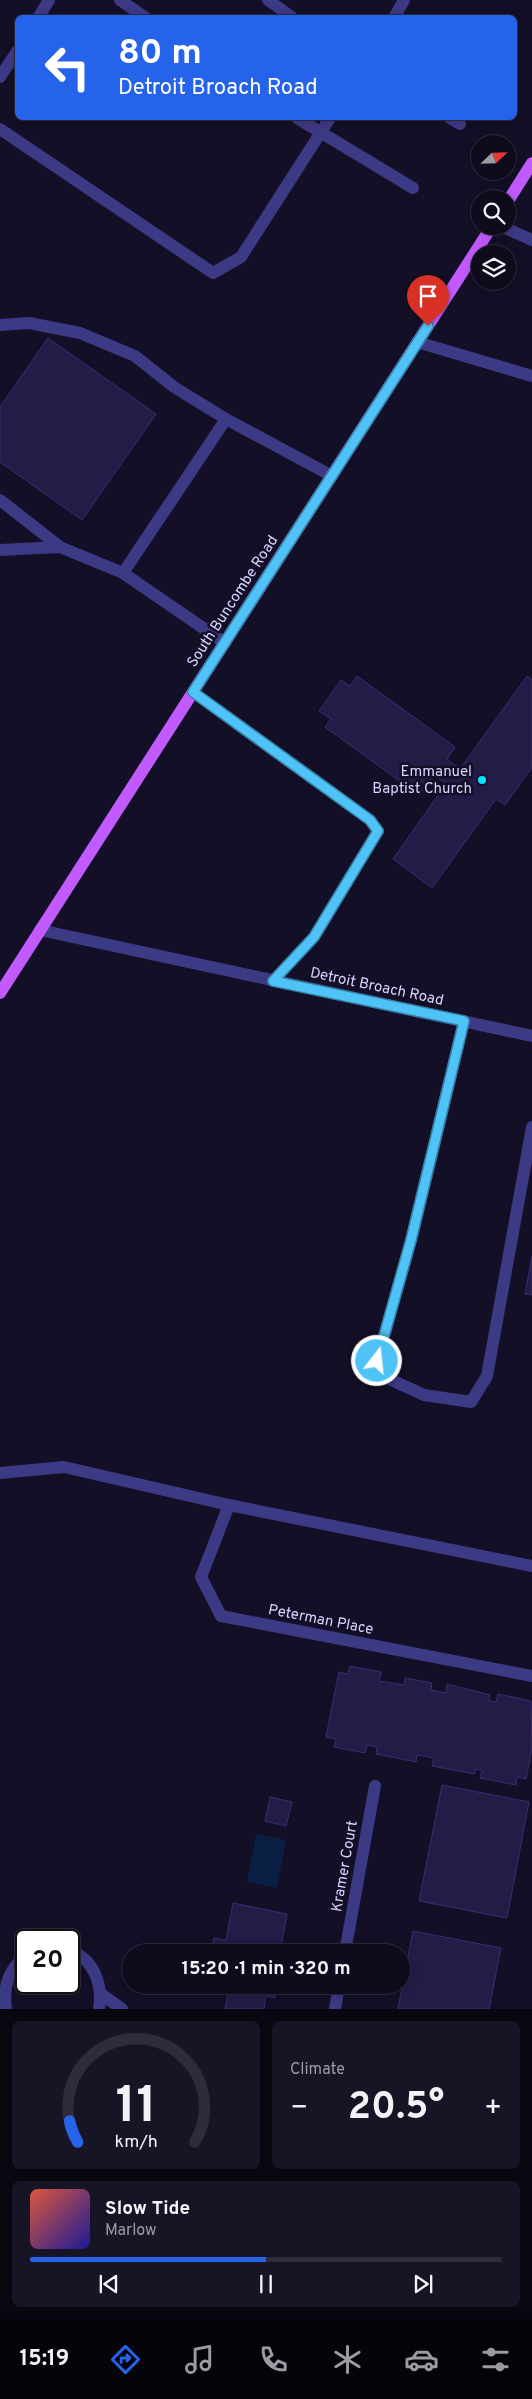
<!DOCTYPE html>
<meta charset="utf-8">
<style>
body{margin:0;font-family:Overpass,sans-serif;background:#171425;color:#f1f3f6;height:100vh;display:flex;flex-direction:column;font-size:19px;white-space:nowrap}
*{box-sizing:border-box;margin:0}
p{font-size:16px;color:#9b9ba3}
.icon{flex:none;width:28px;height:28px;fill:none;stroke:currentColor;stroke-width:2;stroke-linecap:round;stroke-linejoin:round}
.map{position:relative;height:2009px;overflow:hidden}
.panel{display:flex;flex-direction:column;gap:12px;padding:12px;background:#08060f;flex:1}
.panel>*{flex:none}
.banner{position:absolute;left:15px;top:15px;width:502px;height:105px;border-radius:8px;box-shadow:0 2px 12px #0003,0 0 0 1px #2e2b3b;background:#2563eb;color:#fff;overflow:hidden}
.needle{width:32px;rotate:67deg}
.controls{position:absolute;left:471px;top:135px;display:grid;gap:10px}
.controls a{display:grid;place-items:center;width:45px;height:45px;border-radius:50%;background:#0e0b1c;box-shadow:0 2px 12px #0003,0 0 0 1px #2e2b3b;font-size:25px}
.speed{position:absolute;left:15px;top:1929px;display:flex;gap:10px;font-size:25px;font-weight:700;text-align:center}
.speed>*{display:grid;place-content:center;width:65px;height:65px;border-radius:50%;background:#0e0b1c;box-shadow:0 2px 12px #0003,0 0 0 1px #2e2b3b;line-height:1}
.speed .limit{border:2px solid #111;border-radius:8px;background:#fff;color:#111}
.pin{position:absolute;display:grid;place-items:center;width:42px;height:42px;color:#fff;margin:-51px -21px;border-radius:50% 50% 50% 0;rotate:-45deg;box-shadow:0 0 5px #0007}
.pin .icon{rotate:45deg}
.me{position:absolute;width:55px;margin:-28px;rotate:16deg;stroke-linejoin:round;filter:drop-shadow(0 0 4px #0008)}
.turn{display:flex;align-items:center;gap:18px;height:105px;padding:0 20px;font-size:22px}
.turn .icon{width:65px;height:65px;stroke-width:2.5}
.turn b{display:block;font-size:35px;line-height:42px}
.big{font-size:38px;font-weight:700;line-height:1.1}
.panel .tile{flex:1;display:flex;flex-direction:column;justify-content:center;gap:8px;min-width:0;padding:0 18px;border-radius:8px;background:#171425}
.panel .dial{align-items:center;gap:0}
.dial svg{height:130px;overflow:visible;fill:none;stroke:#2e2b3b;stroke-width:7;stroke-linecap:round;text-anchor:middle}
.dial text{fill:#f1f3f6;stroke:none}
.song{display:flex;align-items:center;gap:15px}
.cover{width:60px;height:60px;border-radius:8px;background:linear-gradient(135deg,hsl(10 70% 55%),hsl(240 70% 35%))}
.played{height:5px;border-radius:2px;background:linear-gradient(90deg,#2563eb 50%,#2e2b3b 50%)}
.keys{display:flex;justify-content:space-around;direction:ltr}
.heat{display:flex;justify-content:space-between;align-items:center;font-size:28px;direction:ltr}
.panel .tiles{flex:1;display:grid;gap:12px;grid-template-columns:1fr 1fr}
.tile:last-child{grid-column:span 2}
.trip{position:absolute;left:122px;top:1944px;width:288px;height:50px;border-radius:25px;background:#0e0b1c;box-shadow:0 2px 12px #0003,0 0 0 1px #2e2b3b;font-weight:700;line-height:50px;text-align:center}
.dock{display:flex;height:80px;justify-content:space-around;align-items:center;background:#06040b;color:#9b9ba3}
.dock .icon{width:35px;height:35px}
.dock .current{color:#2563eb}
.dock b{font-size:22px;color:#f1f3f6}
.map>svg:first-child{display:block}
</style>
<div class="map">
<svg width="532" height="2009" viewBox="0 0 532 2009">
<rect width="100%" height="100%" fill="#130f26"/>
<path fill="#0a1f44" d="M 256,1834 L 286,1840 L 277,1888 L 247,1882 Z"/>
<path fill="#241b47" stroke="#3b2d73" d="M 48,338 L 156,414 L 82,520 L 0,462 L 0,407 Z
M 357,676 L 455,747 L 447,759 L 460,769 L 527,676 L 532,680 L 532,767 L 505,805 L 496,799 L 432,888 L 393,859 L 446,784 L 434,775 L 419,795 L 325,727 L 331,719 L 319,711 L 341,680 L 350,686 Z
M 532,1256 L 532,1295 L 525,1294 Z
M 350,1666 L 381,1672 L 379,1681 L 404,1685 L 405,1678 L 432,1683 L 431,1690 L 446,1693 L 447,1684 L 490,1695 L 489,1701 L 496,1702 L 498,1694 L 531,1701 L 532,1748 L 526,1779 L 517,1777 L 516,1785 L 480,1778 L 482,1770 L 476,1769 L 474,1774 L 432,1766 L 434,1758 L 417,1755 L 416,1762 L 376,1754 L 377,1747 L 367,1745 L 365,1753 L 334,1747 L 336,1739 L 326,1737 L 339,1672 L 348,1674 Z
M 442,1785 L 529,1802 L 507,1918 L 419,1901 Z
M 270,1797 L 292,1802 L 286,1826 L 265,1821 Z
M 233,1903 L 287,1914 L 280,1952 L 211,1952 L 214,1938 L 226,1940 Z
M 413,1931 L 501,1948 L 489,2009 L 398,2009 Z
M 216,1985 L 273,1985 L 277,1988 L 275,1998 L 266,1996 L 264,2009 L 225,2009 L 229,1989 Z"/>
<g fill="none" stroke-linecap="round" stroke-linejoin="round">
<path stroke="#3d3a85" stroke-width="12" d="M 120,0 L 146,18
M 268,0 L 293,18
M 38,18 L 49,0
M 394,18 L 404,0
M 0,77 L 18,50
M 297,118 L 413,188
M 450,118 L 460,124
M 0,129 L 213,273 L 241,257 L 330,118
M 501,226 L 532,240
M 0,325 L 29,323 L 80,333 L 135,356 L 174,387 L 226,419
M 417,342 L 532,376
M 0,500 L 60,547
M 0,550 L 60,547 L 123,573 L 225,643
M 123,573 L 226,419 L 332,476
M 193,692 L 370,820 L 378,831 L 314,937 L 273,981
M 40,930 L 532,1036
M 464,1021 L 411,1241 L 377,1361 L 387,1378 L 424,1395 L 471,1402 L 487,1376 L 532,1127
M 0,1473 L 64,1467 L 229,1505 L 532,1566
M 229,1505 L 201,1577 L 221,1616 L 532,1676
M 69,1950 C 94,1959 103,1984 99,2009
M 345,1952 L 375,1786
M 101,1994 L 122,2009
M 6,2009 C 3,1986 8,1970 26,1955
M 335,2009 L 339,1985"/>
<path stroke="#c25bff" stroke-width="12" d="M 508,201 L 532,163
M 0,993 L 492,226"/>
</g>
<g fill="none" stroke-linecap="round" stroke-linejoin="round">
<g stroke="#337fa1" stroke-width="12">
<path id="route" d="M 377,1361 L 411,1240 L 464,1021 L 273,981 L 314,937 L 378,831 L 370,820 L 193,692 L 428,326"/>
</g>
<use href="#route" stroke="#4fc3f7" stroke-width="9"/>
</g>
<circle fill="#00e5ff" stroke="#130f26" stroke-width="2" cx="482" cy="780" r="5"/>
<g text-anchor="middle" stroke-width="5" stroke-linejoin="round" paint-order="stroke">
<g font-size="15" fill="#d9d4ff" stroke="#130f26">
<text transform="translate(232 601) rotate(-57)" y="5">South Buncombe Road</text>
<text transform="translate(377 986) rotate(12)" y="5">Detroit Broach Road</text>
<text transform="translate(321 1619) rotate(11)" y="5">Peterman Place</text>
<text transform="translate(344 1866) rotate(-80)" y="5">Kramer Court</text>
</g>
<g font-size="15" fill="#d9d4ff" stroke="#130f26" text-anchor="end">
<text x="472" y="776">Emmanuel<tspan x="472" dy="17">Baptist Church</tspan></text>
</g>
</g>
</svg>
<div class="controls">
<a><svg class="needle" viewBox="-14 -14 28 28"><path d="M0-13l5 13h-10z" fill="#e53935"/><path d="M0 13l5-13h-10z" fill="#9b9ba3"/></svg></a>
<a><svg class="icon" aria-label="search" viewBox="0 0 24 24"><circle cx="10" cy="10" r="6"/><path d="M15 15l6 6"/></svg></a>
<a><svg class="icon" aria-label="layers" viewBox="0 0 24 24"><path d="M12 4l9 5-9 5-9-5zM3 14l9 5 9-5"/></svg></a>
</div>
<div class="speed"><div class="limit">20</div></div>
<div class="pin" style="left:428px;top:326px;background:#d93025"><svg class="icon" aria-label="arrive" viewBox="0 0 24 24"><path d="M6 21V4h12l-3 4 3 4H6"/></svg></div>
<svg class="me" style="left:377px;top:1361px" viewBox="-20 -20 40 40"><circle r="17" fill="#4fc3f7" stroke="#fff" stroke-width="3"/><path d="M0-11L8 9 0 5-8 9z" fill="#fff"/></svg>
<div class="trip">15:20 · 1 min · 320 m</div>
<div class="banner">
<div class="turn"><svg class="icon" aria-label="left" viewBox="0 0 24 24"><path d="M17 20v-9H6M10 6l-5 5 5 5"/></svg><div><b>80 m</b>Detroit Broach Road</div></div>
</div>
</div>
<section class="panel">
<div class="tiles">
<div class="tile dial"><svg viewBox="0 0 100 80">
<path d="M14 69A42 42 0 1 1 86 69"/>
<path d="M14 69A42 42 0 0 1 9 56" stroke="#2563eb"/>
<text x="50" y="56" font-size="32" font-weight="700">11</text>
<text x="50" y="72" font-size="11">km/h</text>
</svg></div>
<div class="tile"><p>Climate</p>
<div class="heat"><a>−</a><b class="big">20.5°</b><a>+</a></div>
</div>
<div class="tile">
<div class="song"><i class="cover"></i><div><b>Slow Tide</b><p>Marlow</p></div></div>
<div class="played"></div>
<div class="keys"><svg class="icon" aria-label="previous" viewBox="0 0 24 24"><path d="M18 5L8 12l10 7zM5 5v14"/></svg><svg class="icon" aria-label="pause" viewBox="0 0 24 24"><path d="M8 5v14M16 5v14"/></svg><svg class="icon" aria-label="next" viewBox="0 0 24 24"><path d="M6 5l10 7-10 7zM19 5v14"/></svg></div>
</div>
</div>
</section>
<nav class="dock">
<b>15:19</b>
<svg class="icon current" aria-label="directions" viewBox="0 0 24 24"><path d="M12 3l9 9-9 9-9-9zM9 14v-3h6M13 9l2 2-2 2"/></svg>
<svg class="icon" aria-label="music" viewBox="0 0 24 24"><path d="M9 18V5l10-2v13"/><circle cx="6" cy="18" r="3"/><circle cx="16" cy="16" r="3"/></svg>
<svg class="icon" aria-label="phone" viewBox="0 0 24 24"><path d="M5 4h4l2 5-3 2q2 4 5 5l2-3 5 2v4C11 20 4 13 5 4z"/></svg>
<svg class="icon" aria-label="climate" viewBox="0 0 24 24"><path d="M12 3v18M4 7l16 10M4 17L20 7"/></svg>
<svg class="icon" aria-label="car" viewBox="0 0 24 24"><path d="M5 17H2v-5l4-1 3-4h7l3 4 3 1v5h-3M9 17h6M6 11h13"/><circle cx="7" cy="17" r="2"/><circle cx="17" cy="17" r="2"/></svg>
<svg class="icon" aria-label="filters" viewBox="0 0 24 24"><path d="M4 7h16M4 17h16"/><circle cx="9" cy="7" r="2"/><circle cx="15" cy="17" r="2"/></svg>
</nav>
